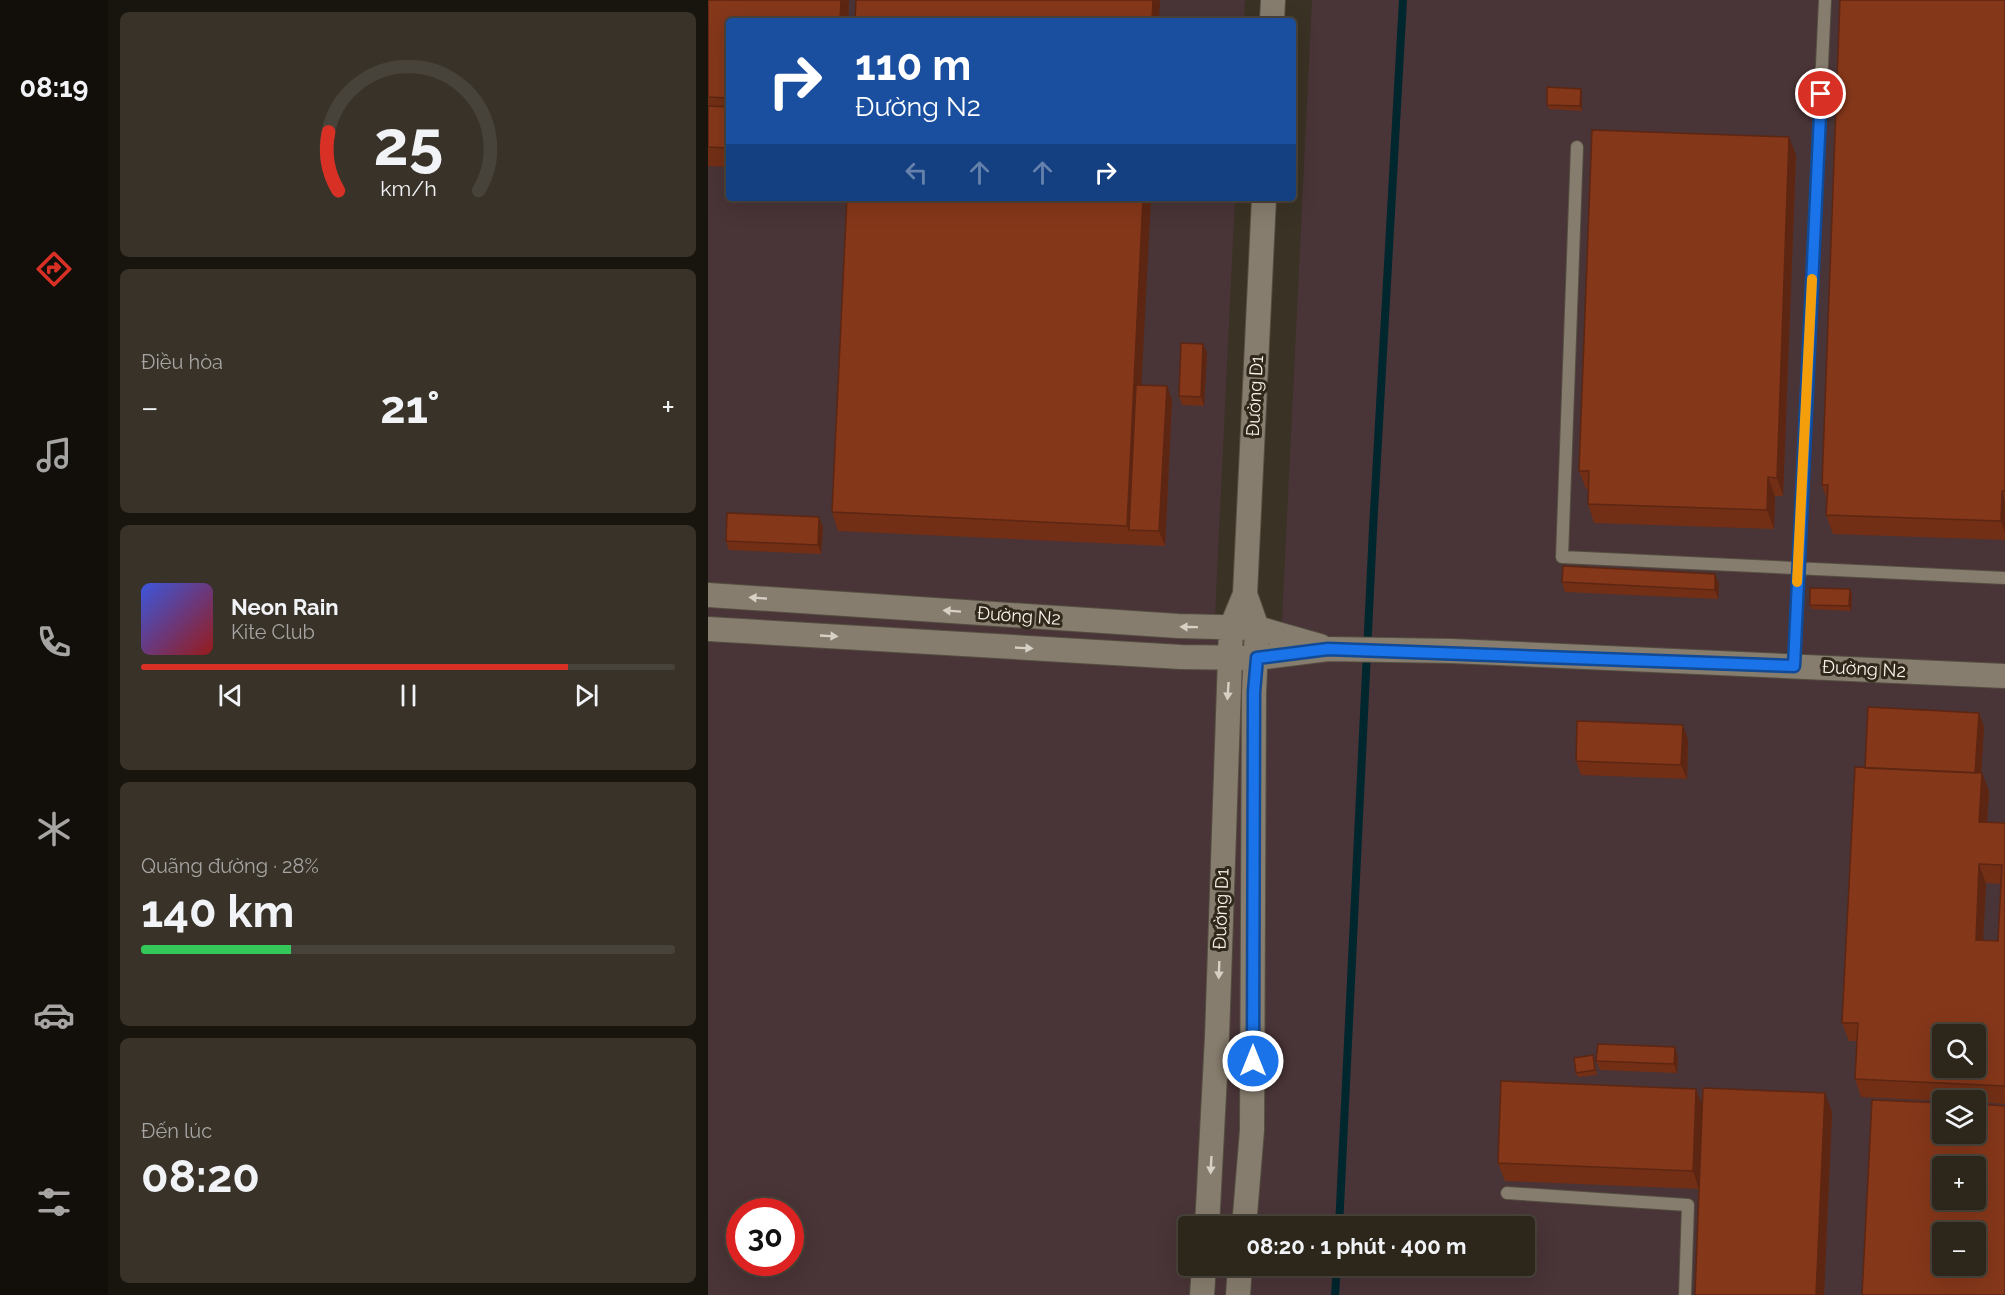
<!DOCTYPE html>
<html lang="vi">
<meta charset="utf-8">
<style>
body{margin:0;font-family:Raleway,sans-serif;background:#383228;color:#f1f3f6;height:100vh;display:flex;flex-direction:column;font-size:22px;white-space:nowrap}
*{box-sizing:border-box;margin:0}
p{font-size:20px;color:#a6a5a3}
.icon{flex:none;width:33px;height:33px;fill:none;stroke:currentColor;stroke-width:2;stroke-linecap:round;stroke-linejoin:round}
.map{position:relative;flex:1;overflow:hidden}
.panel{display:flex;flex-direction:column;gap:12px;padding:12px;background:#18150f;width:600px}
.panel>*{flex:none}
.hud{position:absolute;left:18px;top:18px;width:570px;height:183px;border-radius:6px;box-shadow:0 6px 24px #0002,0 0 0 2px #48433a;background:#1a4fa0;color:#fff;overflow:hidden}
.controls{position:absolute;left:1224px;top:1024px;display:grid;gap:12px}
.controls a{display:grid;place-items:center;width:54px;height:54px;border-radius:6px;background:#2c261b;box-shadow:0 6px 24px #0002,0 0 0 2px #48433a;font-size:30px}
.speed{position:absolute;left:18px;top:1198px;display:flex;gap:12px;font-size:30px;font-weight:700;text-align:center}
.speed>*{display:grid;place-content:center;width:78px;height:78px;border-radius:50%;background:#2c261b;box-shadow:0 6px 24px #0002,0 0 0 2px #48433a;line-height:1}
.speed .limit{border:9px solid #d22;background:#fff;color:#111}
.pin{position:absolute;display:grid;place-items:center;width:51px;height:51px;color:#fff;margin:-26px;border:3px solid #fff;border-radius:50%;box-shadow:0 2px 6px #0007}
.me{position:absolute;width:66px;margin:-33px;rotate:0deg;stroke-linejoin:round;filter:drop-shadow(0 0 4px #0008)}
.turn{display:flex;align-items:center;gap:21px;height:126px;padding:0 30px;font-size:27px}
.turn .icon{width:78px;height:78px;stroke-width:2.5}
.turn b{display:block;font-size:42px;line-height:51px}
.lanes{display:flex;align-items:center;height:57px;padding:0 30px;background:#0003;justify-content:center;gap:30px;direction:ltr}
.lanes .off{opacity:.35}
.big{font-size:45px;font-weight:700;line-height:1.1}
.panel .widget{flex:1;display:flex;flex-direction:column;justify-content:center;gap:9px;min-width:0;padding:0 21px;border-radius:9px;background:#383228}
.panel .dial{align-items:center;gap:0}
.dial svg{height:156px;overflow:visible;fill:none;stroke:#48433a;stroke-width:7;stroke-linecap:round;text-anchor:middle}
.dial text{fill:#f1f3f6;stroke:none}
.song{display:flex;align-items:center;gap:18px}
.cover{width:72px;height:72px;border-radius:9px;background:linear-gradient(135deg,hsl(230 70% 55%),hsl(0 70% 35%))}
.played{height:6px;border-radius:3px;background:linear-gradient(90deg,#d93025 80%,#48433a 80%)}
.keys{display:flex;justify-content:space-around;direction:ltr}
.heat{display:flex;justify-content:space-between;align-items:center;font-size:33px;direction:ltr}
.charge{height:9px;border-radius:4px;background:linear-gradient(90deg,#34c759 28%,#48433a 0)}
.trip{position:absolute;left:470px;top:1216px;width:357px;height:60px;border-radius:6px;background:#2c261b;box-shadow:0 6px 24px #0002,0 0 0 2px #48433a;font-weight:700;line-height:60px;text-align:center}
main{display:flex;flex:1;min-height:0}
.tabs{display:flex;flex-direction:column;width:108px;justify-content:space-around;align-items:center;background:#120f0b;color:#a6a5a3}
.tabs .icon{width:42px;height:42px}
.tabs .selected{color:#d93025}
.tabs b{font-size:27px;color:#f1f3f6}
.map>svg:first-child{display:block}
</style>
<main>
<nav class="tabs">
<b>08:19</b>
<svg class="icon selected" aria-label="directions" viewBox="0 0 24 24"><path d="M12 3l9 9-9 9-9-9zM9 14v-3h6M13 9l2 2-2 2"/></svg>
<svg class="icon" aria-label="music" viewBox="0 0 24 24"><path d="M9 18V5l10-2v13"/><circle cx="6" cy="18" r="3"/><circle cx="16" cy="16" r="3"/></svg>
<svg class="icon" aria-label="phone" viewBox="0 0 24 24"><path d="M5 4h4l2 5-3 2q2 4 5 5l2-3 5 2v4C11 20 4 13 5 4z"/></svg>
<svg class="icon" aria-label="climate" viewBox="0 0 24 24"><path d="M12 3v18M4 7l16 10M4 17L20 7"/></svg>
<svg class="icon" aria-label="car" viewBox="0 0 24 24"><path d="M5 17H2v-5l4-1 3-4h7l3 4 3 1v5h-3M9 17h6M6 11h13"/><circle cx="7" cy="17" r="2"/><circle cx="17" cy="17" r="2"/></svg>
<svg class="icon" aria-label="filters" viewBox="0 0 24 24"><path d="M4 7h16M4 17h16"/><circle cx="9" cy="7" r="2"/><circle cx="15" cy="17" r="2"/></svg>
</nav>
<section class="panel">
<div class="widget dial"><svg viewBox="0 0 100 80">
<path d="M14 69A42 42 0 1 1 86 69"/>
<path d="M14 69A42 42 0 0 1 9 39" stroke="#d93025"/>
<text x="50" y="56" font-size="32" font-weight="700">25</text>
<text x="50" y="72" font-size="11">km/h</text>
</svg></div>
<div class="widget"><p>Điều hòa</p>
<div class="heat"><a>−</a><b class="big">21°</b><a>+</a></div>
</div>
<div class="widget">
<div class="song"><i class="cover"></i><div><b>Neon Rain</b><p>Kite Club</p></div></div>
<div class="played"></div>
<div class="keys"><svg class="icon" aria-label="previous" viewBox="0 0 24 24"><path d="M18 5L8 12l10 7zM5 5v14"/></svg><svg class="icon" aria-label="pause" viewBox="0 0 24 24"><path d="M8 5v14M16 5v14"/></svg><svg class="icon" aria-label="next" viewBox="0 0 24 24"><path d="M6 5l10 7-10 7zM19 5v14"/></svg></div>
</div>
<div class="widget"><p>Quãng đường · 28%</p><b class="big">140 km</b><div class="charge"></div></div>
<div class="widget"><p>Đến lúc</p><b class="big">08:20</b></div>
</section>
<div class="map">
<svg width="1297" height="1295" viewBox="0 0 1297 1295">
<rect width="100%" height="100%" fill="#3a3224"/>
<path fill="#493437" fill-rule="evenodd" d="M 0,0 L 537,0 L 536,21 L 21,21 L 21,198 L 527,198 L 506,637 L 573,641 L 604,0 L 1297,0 L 1297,1295 L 0,1295 ZM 1234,1035 L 1268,1035 L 1268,1068 L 1234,1068 ZM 1234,1101 L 1268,1101 L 1268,1134 L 1234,1134 ZM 1234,1167 L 1268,1167 L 1268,1200 L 1234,1200 ZM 32,1212 L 82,1212 L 82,1263 L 32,1263 ZM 480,1227 L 816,1227 L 816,1266 L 480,1266 ZM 1234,1233 L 1268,1233 L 1268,1266 L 1234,1266 Z"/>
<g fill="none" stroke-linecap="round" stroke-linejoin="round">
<path stroke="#00262e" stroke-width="8" d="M 631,1227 L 665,529 L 695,0
M 627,1295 L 629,1266"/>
<g stroke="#554e41" stroke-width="14">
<path id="lane" d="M 869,147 L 854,557 L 1297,578
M 1086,666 L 1117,0
M 799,1193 L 980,1205 L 977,1295"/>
</g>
<g stroke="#554e41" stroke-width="26">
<path id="street" d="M 564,21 L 565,0
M 0,595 L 470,626 L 549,628 L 612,646
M 0,629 L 473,657 L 549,658 L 620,649 L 744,651 L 1297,676
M 499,1227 L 509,1037 L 523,628 L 537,594 L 556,198
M 536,1227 L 544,1130 L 546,692 L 549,628 L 537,594
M 494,1295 L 496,1266
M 530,1295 L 532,1266"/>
</g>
<use href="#lane" stroke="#877d6e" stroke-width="12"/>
<use href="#street" stroke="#877d6e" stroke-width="24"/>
</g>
<path fill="#722f16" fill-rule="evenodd" d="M 0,0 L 141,0 L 140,21 L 21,21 L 21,167 L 0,166 Z
M 1297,0 L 1297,540 L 1125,534 L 1118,515 L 1119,500 L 1114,485 Z
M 873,89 L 874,93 L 874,111 L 841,109 L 839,105 Z
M 1088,155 L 1075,496 L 1067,496 L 1066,529 L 886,523 L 880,504 L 880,489 L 878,489 L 871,471 Z
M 499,353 L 496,406 L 474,405 L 471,396 Z
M 433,385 L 464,400 L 457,546 L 130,531 L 124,512 Z
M 115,527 L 113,554 L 21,550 L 18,541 Z
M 854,582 L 1011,583 L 1010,599 L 857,592 Z
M 1142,589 L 1144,594 L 1143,611 L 1104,609 L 1102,605 Z
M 1271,713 L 1276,727 L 1273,773 L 1281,791 L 1279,822 L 1297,823 L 1297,1104 L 1268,1102 L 1268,1101 L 1238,1101 L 1153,1097 L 1147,1079 L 1149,1041 L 1141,1041 L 1134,1023 L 1157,768 ZM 1278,883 L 1293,884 L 1290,941 L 1275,940 Z
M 980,739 L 979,779 L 873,775 L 868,761 Z
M 885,1055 L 889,1075 L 870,1077 L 868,1073 Z
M 970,1057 L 969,1073 L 892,1070 L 888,1061 Z
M 995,1107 L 1124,1112 L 1116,1295 L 987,1295 L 991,1189 L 797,1181 L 790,1163 Z"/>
<path fill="#5d2612" d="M 133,0 L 141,0 L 140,21 L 132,21 Z
M 445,0 L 452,0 L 451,21 L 444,21 Z
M 873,89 L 874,93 L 874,111 L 872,106 Z
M 1081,137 L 1088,155 L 1075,496 L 1069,478 Z
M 435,198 L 443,198 L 426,530 L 421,530 L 419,526 Z
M 495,344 L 499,353 L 496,406 L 493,397 Z
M 459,386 L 464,400 L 457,546 L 451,531 Z
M 1060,477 L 1067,496 L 1066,529 L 1059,510 Z
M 1294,491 L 1297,500 L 1297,533 L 1293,521 Z
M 111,517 L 115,527 L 113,554 L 110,545 Z
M 1007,574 L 1011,583 L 1010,599 L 1007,590 Z
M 1142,589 L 1144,594 L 1143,611 L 1141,606 Z
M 1271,713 L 1276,727 L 1272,789 L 1267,775 Z
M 975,725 L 980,739 L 979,779 L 973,765 Z
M 1274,773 L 1281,791 L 1278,840 L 1271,822 Z
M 1271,864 L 1278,883 L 1274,958 L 1268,940 Z
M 967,1047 L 970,1057 L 969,1073 L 966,1064 Z
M 988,1089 L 995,1107 L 991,1189 L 985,1171 Z
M 1117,1093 L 1124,1112 L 1116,1295 L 1108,1295 Z"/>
<path fill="#85371a" stroke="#5d2612" stroke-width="1.5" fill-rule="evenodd" d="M 0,0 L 133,0 L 132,21 L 21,21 L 21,98 L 0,97 Z
M 148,0 L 445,0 L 444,21 L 147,21 Z
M 1132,0 L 1297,0 L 1297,491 L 1294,491 L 1293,521 L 1118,515 L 1120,485 L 1114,485 Z
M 839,87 L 873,89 L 872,106 L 839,105 Z
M 0,106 L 21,107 L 21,148 L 0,147 Z
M 884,130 L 1081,137 L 1069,478 L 1060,477 L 1059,510 L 880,504 L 881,471 L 871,471 Z
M 139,198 L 435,198 L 419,526 L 124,512 Z
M 473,343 L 495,344 L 493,397 L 471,396 Z
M 428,385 L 459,386 L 451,531 L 421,530 Z
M 19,513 L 111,517 L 110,545 L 18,541 Z
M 855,566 L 1007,574 L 1007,590 L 854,582 Z
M 1102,588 L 1142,589 L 1141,606 L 1102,605 Z
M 1160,707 L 1271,713 L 1267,773 L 1157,768 Z
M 869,721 L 975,725 L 973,765 L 868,761 Z
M 1147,767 L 1274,773 L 1271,822 L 1297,823 L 1297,1086 L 1147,1079 L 1150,1023 L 1134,1023 ZM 1271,864 L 1294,865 L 1290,941 L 1268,940 ZM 1234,1035 L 1268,1035 L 1268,1068 L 1234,1068 Z
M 890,1044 L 967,1047 L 966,1064 L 888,1061 Z
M 885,1055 L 887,1070 L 868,1073 L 866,1058 Z
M 793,1081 L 988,1089 L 985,1171 L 790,1163 Z
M 995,1088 L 1117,1093 L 1108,1295 L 987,1295 Z
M 1164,1100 L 1234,1103 L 1234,1134 L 1268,1134 L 1268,1104 L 1297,1106 L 1297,1295 L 1154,1295 ZM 1234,1167 L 1268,1167 L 1268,1200 L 1234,1200 ZM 1234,1233 L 1268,1233 L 1268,1266 L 1234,1266 Z"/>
<defs><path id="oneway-solid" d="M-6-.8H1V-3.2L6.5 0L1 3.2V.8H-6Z" transform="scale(1.5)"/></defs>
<g fill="#d7d0c5">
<use href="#oneway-solid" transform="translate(50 598) rotate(-176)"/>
<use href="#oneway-solid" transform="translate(244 611) rotate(-176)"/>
<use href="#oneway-solid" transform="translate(481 627) rotate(-179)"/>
<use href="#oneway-solid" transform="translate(121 636) rotate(3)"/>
<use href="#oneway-solid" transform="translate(316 648) rotate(3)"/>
<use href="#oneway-solid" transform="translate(520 691) rotate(94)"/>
<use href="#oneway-solid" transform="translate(511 970) rotate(92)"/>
<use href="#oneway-solid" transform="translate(503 1165) rotate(93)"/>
</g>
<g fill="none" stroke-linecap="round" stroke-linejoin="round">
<g stroke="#114b97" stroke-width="15">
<path id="route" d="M 545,1061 L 546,692 L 549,658 L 620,649 L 1086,666 L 1113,94"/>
</g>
<use href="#route" stroke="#1a73e8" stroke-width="10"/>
<path stroke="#f59e0b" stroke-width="10" d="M 1089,582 L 1104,279"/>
</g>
<g text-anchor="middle" stroke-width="6" stroke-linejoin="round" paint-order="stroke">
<g font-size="18" fill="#f9f3ea" stroke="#30281a">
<text transform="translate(547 396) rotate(-87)" y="6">Đường D1</text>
<text transform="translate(311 616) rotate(4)" y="6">Đường N2</text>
<text transform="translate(1156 669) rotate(3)" y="6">Đường N2</text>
<text transform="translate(513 909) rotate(-88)" y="6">Đường D1</text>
</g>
</g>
</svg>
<div class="controls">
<a><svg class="icon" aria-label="search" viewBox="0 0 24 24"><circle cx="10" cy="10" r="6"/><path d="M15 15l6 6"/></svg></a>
<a><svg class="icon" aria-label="layers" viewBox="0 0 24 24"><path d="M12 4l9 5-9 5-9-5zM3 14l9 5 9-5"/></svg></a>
<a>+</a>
<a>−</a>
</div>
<div class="speed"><div class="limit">30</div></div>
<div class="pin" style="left:1113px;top:94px;background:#d93025"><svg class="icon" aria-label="arrive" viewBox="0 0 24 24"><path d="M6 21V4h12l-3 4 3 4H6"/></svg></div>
<svg class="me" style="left:545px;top:1061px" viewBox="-20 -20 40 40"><circle r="17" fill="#1a73e8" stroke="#fff" stroke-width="3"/><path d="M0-11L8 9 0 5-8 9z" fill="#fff"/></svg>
<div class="trip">08:20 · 1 phút · 400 m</div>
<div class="hud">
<div class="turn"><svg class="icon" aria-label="right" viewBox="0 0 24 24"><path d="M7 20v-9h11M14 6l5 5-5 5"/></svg><div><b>110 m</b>Đường N2</div></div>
<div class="lanes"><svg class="icon off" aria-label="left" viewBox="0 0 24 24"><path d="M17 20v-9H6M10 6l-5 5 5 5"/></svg><svg class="icon off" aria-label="ahead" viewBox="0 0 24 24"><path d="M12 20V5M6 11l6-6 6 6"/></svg><svg class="icon off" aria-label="ahead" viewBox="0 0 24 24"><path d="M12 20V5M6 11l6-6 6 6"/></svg><svg class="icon" aria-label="right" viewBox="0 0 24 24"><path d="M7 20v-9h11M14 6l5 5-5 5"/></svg></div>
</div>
</div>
</main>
